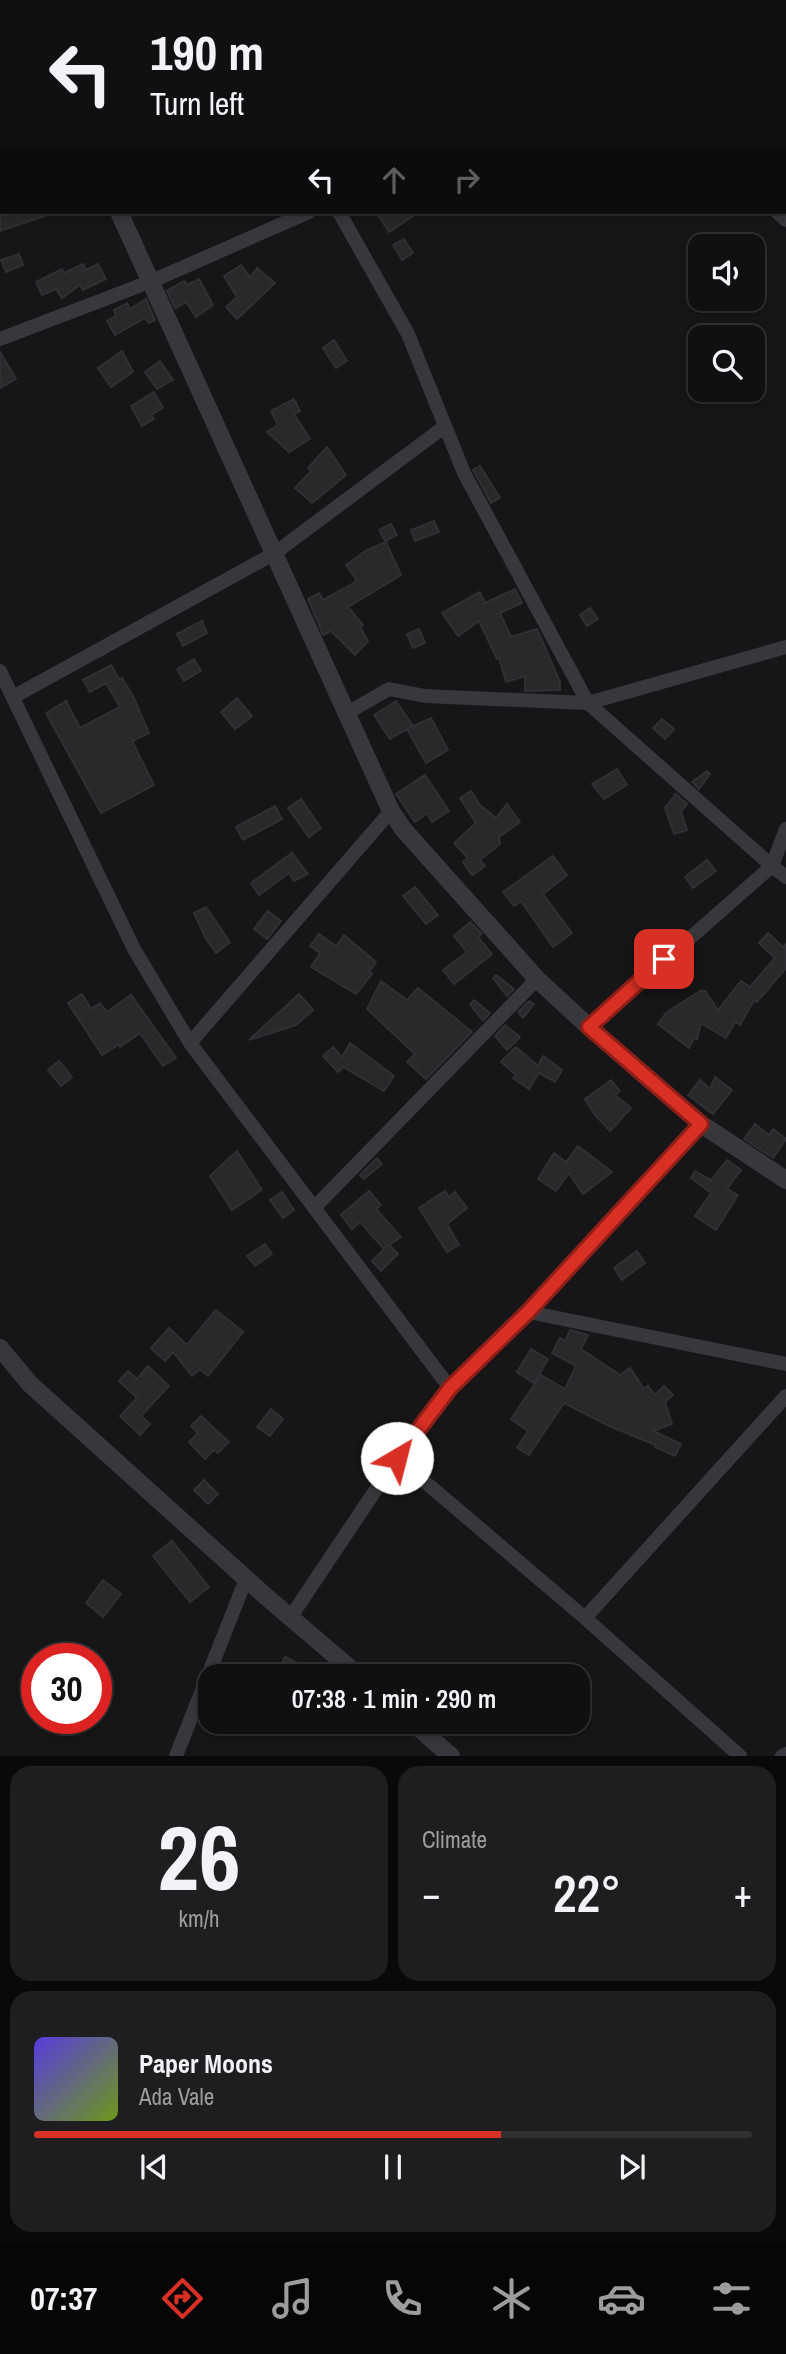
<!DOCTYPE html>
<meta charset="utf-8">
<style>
body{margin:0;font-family:"Archivo Narrow",sans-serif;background:#1e1e20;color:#f1f3f6;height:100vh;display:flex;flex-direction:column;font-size:26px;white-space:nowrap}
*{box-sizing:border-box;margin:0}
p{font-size:23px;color:#9c9d9f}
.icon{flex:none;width:38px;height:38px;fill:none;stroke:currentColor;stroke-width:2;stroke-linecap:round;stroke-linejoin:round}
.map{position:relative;height:1756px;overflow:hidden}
.details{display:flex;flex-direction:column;gap:10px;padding:10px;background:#09090a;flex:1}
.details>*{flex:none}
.banner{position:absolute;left:0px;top:0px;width:788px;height:214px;box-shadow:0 4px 10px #0003,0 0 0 2px #303032;background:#101012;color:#f1f3f6;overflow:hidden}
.controls{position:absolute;left:688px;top:234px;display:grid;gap:14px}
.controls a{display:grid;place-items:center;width:77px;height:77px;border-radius:14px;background:#101012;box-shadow:0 4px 10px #0003,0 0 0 2px #303032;font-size:35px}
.speed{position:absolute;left:21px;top:1643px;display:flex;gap:14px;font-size:35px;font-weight:700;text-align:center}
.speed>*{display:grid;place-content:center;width:91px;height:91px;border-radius:50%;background:#101012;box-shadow:0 4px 10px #0003,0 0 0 2px #303032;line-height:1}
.speed .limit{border:10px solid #d22;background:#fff;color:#111}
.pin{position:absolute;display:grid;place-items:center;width:60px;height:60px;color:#fff;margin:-30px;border-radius:14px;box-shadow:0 4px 10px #0006}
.me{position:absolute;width:77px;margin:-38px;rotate:37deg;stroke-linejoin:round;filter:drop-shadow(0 0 5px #0008)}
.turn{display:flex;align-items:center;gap:24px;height:147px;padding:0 35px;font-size:32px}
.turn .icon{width:91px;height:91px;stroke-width:2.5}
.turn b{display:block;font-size:49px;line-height:60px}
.lanes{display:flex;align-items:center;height:66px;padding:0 35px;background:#0003;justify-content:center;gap:35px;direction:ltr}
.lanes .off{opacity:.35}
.big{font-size:52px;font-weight:600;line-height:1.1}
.details .widget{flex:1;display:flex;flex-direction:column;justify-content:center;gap:10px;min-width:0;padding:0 24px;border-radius:21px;background:#1e1e20}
.details .dial{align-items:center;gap:0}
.dial b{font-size:91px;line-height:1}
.song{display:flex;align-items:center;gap:21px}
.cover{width:84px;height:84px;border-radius:10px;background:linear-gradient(135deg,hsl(250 70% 55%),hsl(80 70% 35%))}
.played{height:7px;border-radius:4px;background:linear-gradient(90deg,#d93025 65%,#303032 65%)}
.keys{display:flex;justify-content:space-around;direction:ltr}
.heat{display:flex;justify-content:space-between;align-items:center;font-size:38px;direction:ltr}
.details .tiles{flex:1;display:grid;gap:10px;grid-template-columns:1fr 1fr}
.widget:last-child{grid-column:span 2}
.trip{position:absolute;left:198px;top:1664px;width:392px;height:70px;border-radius:21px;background:#101012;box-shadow:0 4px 10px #0003,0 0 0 2px #303032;font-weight:600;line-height:70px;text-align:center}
.dock{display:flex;height:112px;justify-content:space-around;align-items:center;background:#060607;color:#9c9d9f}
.dock .icon{width:49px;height:49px}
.dock .on{color:#d93025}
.dock b{font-size:32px;color:#f1f3f6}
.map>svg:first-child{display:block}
</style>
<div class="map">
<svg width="786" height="1756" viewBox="0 0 786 1756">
<rect width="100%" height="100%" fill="#161618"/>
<path fill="#2c353c" d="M 632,0 L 786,0 L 786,188 L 786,2 Z"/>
<path fill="#29292c" stroke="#303034" stroke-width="2" d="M 0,212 L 51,212 L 51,214 L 0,231 Z
M 376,212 L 419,212 L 389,232 Z
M 404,239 L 413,253 L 402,260 L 393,245 Z
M 19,254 L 23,265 L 6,272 L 1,260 Z
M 83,264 L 86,270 L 98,264 L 106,279 L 83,290 L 80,285 L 62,298 L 56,289 L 42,295 L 36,282 L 62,269 L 64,273 Z
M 241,265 L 250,277 L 257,268 L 275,283 L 237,319 L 226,307 L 237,297 L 224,276 Z
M 199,279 L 213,305 L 196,317 L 186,302 L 175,308 L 167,291 L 184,281 L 187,285 Z
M 146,299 L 155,320 L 149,323 L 145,318 L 115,335 L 107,321 L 116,316 L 114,310 L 127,303 L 130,309 Z
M 334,340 L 347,361 L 336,368 L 323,348 Z
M 122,351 L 133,372 L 111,387 L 98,368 Z
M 0,352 L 16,379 L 0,388 Z
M 160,361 L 173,380 L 157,389 L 145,372 Z
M 154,392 L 163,408 L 151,415 L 154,419 L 142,426 L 131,406 Z
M 294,399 L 300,411 L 294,414 L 310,439 L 289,452 L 267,432 L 278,425 L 271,411 Z
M 327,447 L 346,475 L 312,503 L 295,488 L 311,471 L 308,468 Z
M 480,466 L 500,498 L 491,503 L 473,470 Z
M 434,521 L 439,532 L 415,541 L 411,530 Z
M 391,524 L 397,535 L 385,541 L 379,530 Z
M 386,542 L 401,575 L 348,607 L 363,625 L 360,627 L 368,641 L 355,655 L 331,631 L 323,635 L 308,599 L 319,593 L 323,600 L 357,581 L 346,565 L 367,550 Z
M 515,589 L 522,603 L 500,613 L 511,637 L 537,629 L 560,682 L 560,690 L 525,691 L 525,676 L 506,682 L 499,658 L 497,659 L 479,621 L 458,636 L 442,613 L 480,592 L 485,603 Z
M 590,608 L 598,619 L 587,626 L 580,615 Z
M 202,621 L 207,633 L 183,646 L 177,634 Z
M 419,629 L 425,643 L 413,648 L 407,634 Z
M 194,659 L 201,671 L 184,681 L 177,669 Z
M 111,665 L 119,679 L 122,678 L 133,696 L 149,733 L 132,741 L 154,785 L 101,813 L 46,713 L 66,701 L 80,728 L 120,707 L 106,683 L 90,692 L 83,680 Z
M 237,698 L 252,716 L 235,729 L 221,712 Z
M 396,701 L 413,726 L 407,729 L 431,718 L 448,750 L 426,763 L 407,729 L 390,739 L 374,715 Z
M 662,719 L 674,729 L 665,739 L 653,728 Z
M 617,769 L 627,785 L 604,799 L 592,784 Z
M 707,771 L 710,774 L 699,789 L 692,782 Z
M 425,775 L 449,811 L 432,822 L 427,813 L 415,822 L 396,794 Z
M 471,791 L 480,805 L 496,818 L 507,804 L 520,822 L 499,837 L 500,844 L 480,860 L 485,866 L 472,875 L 463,862 L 468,858 L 454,843 L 476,823 L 460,798 Z
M 676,794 L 687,804 L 681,812 L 687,830 L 674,834 L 665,808 Z
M 301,799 L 321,828 L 309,837 L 288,808 Z
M 275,806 L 282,819 L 243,840 L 236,827 Z
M 292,853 L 308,874 L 294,881 L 289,873 L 259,895 L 251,883 Z
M 553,856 L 567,875 L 543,894 L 572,933 L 553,947 L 521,901 L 514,906 L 503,892 Z
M 707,860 L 716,871 L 693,888 L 685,877 Z
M 415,887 L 438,915 L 426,924 L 403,896 Z
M 206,907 L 230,942 L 216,953 L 205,937 L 194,913 Z
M 268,911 L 281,921 L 267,939 L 254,929 Z
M 470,922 L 482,934 L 478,937 L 492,954 L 454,984 L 443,970 L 467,952 L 454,936 Z
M 768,933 L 783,947 L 786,944 L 786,968 L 757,1002 L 754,1000 L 740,1025 L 735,1022 L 726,1038 L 701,1023 L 697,1039 L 694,1038 L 689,1048 L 658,1024 L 666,1013 L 700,991 L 705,991 L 718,1010 L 741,981 L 750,987 L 775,958 L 759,943 Z
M 319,934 L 336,946 L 344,935 L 376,962 L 369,972 L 372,974 L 356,994 L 311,967 L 320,953 L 310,946 Z
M 496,975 L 514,989 L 507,996 L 493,978 Z
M 381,981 L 407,1000 L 418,988 L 472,1032 L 426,1079 L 407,1062 L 415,1054 L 367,1009 Z
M 82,994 L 91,1009 L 100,1003 L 107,1012 L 131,995 L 176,1058 L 163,1066 L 140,1033 L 120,1047 L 118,1045 L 102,1055 L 68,1003 Z
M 299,994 L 313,1010 L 296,1025 L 249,1040 Z
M 474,1000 L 490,1013 L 483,1021 L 470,1004 Z
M 529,1001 L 534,1004 L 523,1018 L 518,1012 Z
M 505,1025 L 520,1037 L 507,1050 L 495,1036 Z
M 350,1043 L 394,1076 L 384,1091 L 343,1067 L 338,1072 L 323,1056 L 333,1047 L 342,1057 Z
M 516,1047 L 538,1066 L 543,1056 L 562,1070 L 555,1082 L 539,1073 L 529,1089 L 513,1078 L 516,1075 L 501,1062 Z
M 59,1061 L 72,1077 L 61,1086 L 48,1070 Z
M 715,1077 L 732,1090 L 713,1114 L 688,1095 L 700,1080 L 710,1089 Z
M 611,1080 L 620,1091 L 615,1095 L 631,1108 L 610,1131 L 595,1115 L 585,1099 Z
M 755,1124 L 769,1135 L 773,1129 L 786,1139 L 773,1158 L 744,1139 Z
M 578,1146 L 612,1172 L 583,1194 L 569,1173 L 556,1191 L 538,1179 L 554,1153 L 566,1162 Z
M 237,1151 L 262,1190 L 232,1210 L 210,1176 Z
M 377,1158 L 382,1164 L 364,1179 L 360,1175 Z
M 727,1160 L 741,1170 L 727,1189 L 738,1195 L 716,1230 L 695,1216 L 711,1193 L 691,1178 L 695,1171 L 711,1180 Z
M 369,1191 L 381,1205 L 376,1209 L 401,1237 L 389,1245 L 398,1254 L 381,1271 L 372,1261 L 386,1247 L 384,1249 L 360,1222 L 352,1229 L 341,1215 Z
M 445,1191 L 449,1197 L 455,1192 L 467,1208 L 447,1224 L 459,1245 L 447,1252 L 419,1208 Z
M 282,1192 L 294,1210 L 283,1218 L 270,1200 Z
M 265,1244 L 272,1254 L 255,1266 L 247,1256 Z
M 637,1251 L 645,1263 L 622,1280 L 614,1268 Z
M 216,1310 L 243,1332 L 208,1376 L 200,1369 L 192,1376 L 173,1352 L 165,1361 L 151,1348 L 169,1328 L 187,1345 Z
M 570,1330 L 588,1335 L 581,1349 L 620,1375 L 630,1368 L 644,1389 L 648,1386 L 655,1395 L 664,1386 L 673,1395 L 665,1402 L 672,1424 L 653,1431 L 681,1444 L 675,1456 L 655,1447 L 656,1445 L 609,1426 L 564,1403 L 529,1455 L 517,1448 L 528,1431 L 511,1419 L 541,1375 L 565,1389 L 576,1366 L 552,1353 L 560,1338 L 565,1341 Z
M 531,1349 L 548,1359 L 534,1383 L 517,1372 Z
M 148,1366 L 169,1386 L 141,1416 L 150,1424 L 140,1435 L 120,1416 L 137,1398 L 119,1381 L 128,1371 L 137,1379 Z
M 271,1409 L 283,1419 L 270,1436 L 257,1427 Z
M 201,1416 L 229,1442 L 218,1453 L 214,1450 L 205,1459 L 189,1442 L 198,1433 L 191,1426 Z
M 204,1480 L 218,1494 L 208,1504 L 194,1490 Z
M 172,1541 L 209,1587 L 190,1602 L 153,1556 Z
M 103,1580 L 121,1594 L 103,1617 L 86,1603 Z
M 285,1657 L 303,1666 L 298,1676 L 276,1676 Z"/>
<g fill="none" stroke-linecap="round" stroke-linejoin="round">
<path stroke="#37383d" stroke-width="14" d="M 228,0 L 229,2
M 606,0 L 608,2
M 241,2 L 244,0
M 0,71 L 2,71
M 339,212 L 408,334 L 464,473 L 588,703 L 772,866 L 589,1027
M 777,212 L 786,220
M 0,339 L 152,281 L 309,212
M 0,671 L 134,949 L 190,1043 L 450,1388
M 13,697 L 275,553 L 444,427
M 347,713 L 389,689 L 425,696 L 588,703 L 786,647
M 786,829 L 772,866 L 786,877
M 190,1043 L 391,811
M 314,1208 L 537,979
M 528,1312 L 701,1124
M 290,1618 L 397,1458
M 585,1618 L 786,1396
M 176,1756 L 246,1579
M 740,1756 L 585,1618 L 397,1458 L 450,1388 L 528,1312 L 786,1364
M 782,1756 L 786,1754"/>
<path stroke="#37383d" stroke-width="18" d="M 72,0 L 72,2
M 119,212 L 391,811 L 403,829 L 537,979 L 589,1027 L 701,1124 L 786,1180
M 0,1348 L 30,1384 L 263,1594 L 359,1676
M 412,1722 L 451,1756"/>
</g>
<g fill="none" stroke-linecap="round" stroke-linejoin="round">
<g stroke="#8d1f18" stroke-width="18">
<path id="route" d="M 397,1458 L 450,1388 L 528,1312 L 701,1124 L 589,1027 L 664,959"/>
</g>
<use href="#route" stroke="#d93025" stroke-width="12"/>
</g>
</svg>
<div class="controls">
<a><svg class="icon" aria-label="sound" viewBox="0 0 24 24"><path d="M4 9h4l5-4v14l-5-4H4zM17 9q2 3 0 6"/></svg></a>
<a><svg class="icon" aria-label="search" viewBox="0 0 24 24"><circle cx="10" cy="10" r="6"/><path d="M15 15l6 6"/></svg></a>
</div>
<div class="speed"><div class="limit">30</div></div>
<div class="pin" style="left:664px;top:959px;background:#d93025"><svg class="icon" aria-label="arrive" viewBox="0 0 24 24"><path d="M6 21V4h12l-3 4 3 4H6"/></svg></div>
<svg class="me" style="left:397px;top:1458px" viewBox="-20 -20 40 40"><circle r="19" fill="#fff"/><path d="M0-13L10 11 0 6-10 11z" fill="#d93025"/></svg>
<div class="trip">07:38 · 1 min · 290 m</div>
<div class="banner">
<div class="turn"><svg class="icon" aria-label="left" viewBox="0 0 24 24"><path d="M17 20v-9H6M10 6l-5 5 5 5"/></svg><div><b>190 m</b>Turn left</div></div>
<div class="lanes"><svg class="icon" aria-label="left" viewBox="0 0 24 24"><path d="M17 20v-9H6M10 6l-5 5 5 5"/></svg><svg class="icon off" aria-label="ahead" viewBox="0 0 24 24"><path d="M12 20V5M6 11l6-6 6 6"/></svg><svg class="icon off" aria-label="right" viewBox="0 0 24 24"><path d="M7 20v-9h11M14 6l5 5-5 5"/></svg></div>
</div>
</div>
<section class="details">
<div class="tiles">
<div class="widget dial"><b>26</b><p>km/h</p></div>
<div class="widget"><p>Climate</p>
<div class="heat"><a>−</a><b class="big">22°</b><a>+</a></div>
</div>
<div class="widget">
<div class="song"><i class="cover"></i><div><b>Paper Moons</b><p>Ada Vale</p></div></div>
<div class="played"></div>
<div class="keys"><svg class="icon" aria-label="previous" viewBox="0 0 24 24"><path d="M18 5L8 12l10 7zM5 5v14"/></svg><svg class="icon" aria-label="pause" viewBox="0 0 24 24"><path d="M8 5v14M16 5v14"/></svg><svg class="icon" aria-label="next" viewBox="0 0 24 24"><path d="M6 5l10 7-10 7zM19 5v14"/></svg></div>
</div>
</div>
</section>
<nav class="dock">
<b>07:37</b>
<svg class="icon on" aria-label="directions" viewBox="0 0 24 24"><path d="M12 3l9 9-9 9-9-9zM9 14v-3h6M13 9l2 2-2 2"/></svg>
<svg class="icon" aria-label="music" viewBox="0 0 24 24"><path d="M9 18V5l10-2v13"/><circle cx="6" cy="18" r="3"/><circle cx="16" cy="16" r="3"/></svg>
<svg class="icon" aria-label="phone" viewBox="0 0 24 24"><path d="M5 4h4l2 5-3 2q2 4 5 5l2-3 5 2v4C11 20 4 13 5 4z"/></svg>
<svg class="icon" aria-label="climate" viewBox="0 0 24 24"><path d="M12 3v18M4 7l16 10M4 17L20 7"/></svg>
<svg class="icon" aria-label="car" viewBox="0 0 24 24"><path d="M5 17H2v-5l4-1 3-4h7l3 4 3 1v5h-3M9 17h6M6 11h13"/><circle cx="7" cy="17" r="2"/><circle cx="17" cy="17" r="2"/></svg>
<svg class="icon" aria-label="filters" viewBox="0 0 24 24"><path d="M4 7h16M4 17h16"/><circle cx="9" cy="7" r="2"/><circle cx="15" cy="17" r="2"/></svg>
</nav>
